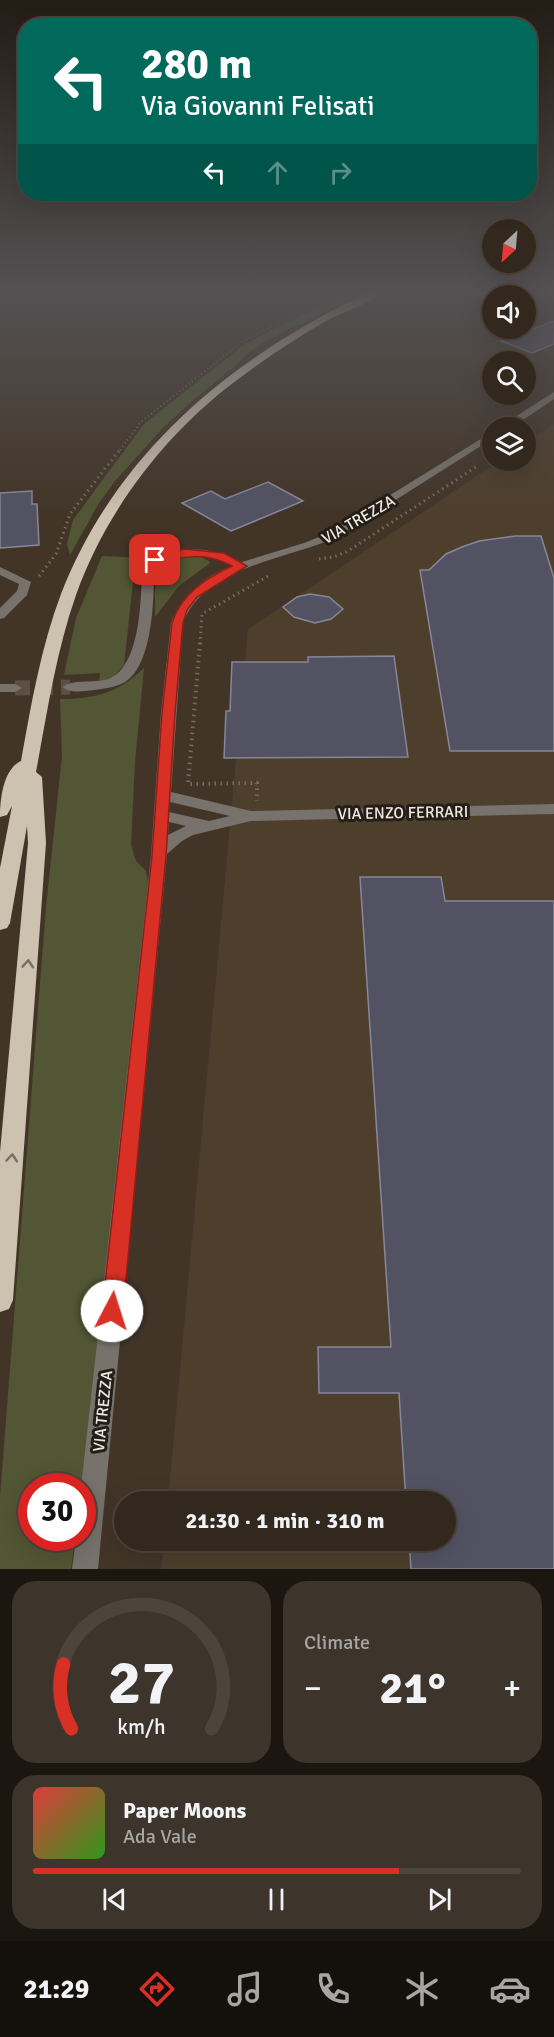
<!DOCTYPE html>
<meta charset="utf-8">
<style>
body{margin:0;font-family:Signika,sans-serif;background:#3d342b;color:#f1f3f6;height:100vh;display:flex;flex-direction:column;font-size:22px;white-space:nowrap}
*{box-sizing:border-box;margin:0}
p{font-size:20px;color:#a8a6a4}
.icon{flex:none;width:33px;height:33px;fill:none;stroke:currentColor;stroke-width:2;stroke-linecap:round;stroke-linejoin:round}
.map{position:relative;height:1569px;overflow:hidden}
.sheet{display:flex;flex-direction:column;gap:12px;padding:12px;background:#1c1610;flex:1}
.sheet>*{flex:none}
.banner{position:absolute;left:18px;top:18px;width:519px;height:183px;border-radius:24px;box-shadow:0 6px 24px #0002,0 0 0 2px #4d443c;background:#00695c;color:#fff;overflow:hidden}
.needle{width:39px;rotate:206deg}
.buttons{position:absolute;left:482px;top:219px;display:grid;gap:12px}
.buttons a{display:grid;place-items:center;width:54px;height:54px;border-radius:50%;background:#32281e;box-shadow:0 6px 24px #0002,0 0 0 2px #4d443c;font-size:30px}
.speed{position:absolute;left:18px;top:1473px;display:flex;gap:12px;font-size:30px;font-weight:700;text-align:center}
.speed>*{display:grid;place-content:center;width:78px;height:78px;border-radius:50%;background:#32281e;box-shadow:0 6px 24px #0002,0 0 0 2px #4d443c;line-height:1}
.speed .limit{border:9px solid #d22;background:#fff;color:#111}
.pin{position:absolute;display:grid;place-items:center;width:51px;height:51px;color:#fff;margin:-26px;border-radius:12px;box-shadow:0 3px 9px #0006}
.me{position:absolute;width:66px;margin:-33px;rotate:5deg;stroke-linejoin:round;filter:drop-shadow(0 0 4px #0008)}
.turn{display:flex;align-items:center;gap:21px;height:126px;padding:0 24px;font-size:27px}
.turn .icon{width:78px;height:78px;stroke-width:2.5}
.turn b{display:block;font-size:42px;line-height:51px}
.lanes{display:flex;align-items:center;height:57px;padding:0 24px;background:#0003;justify-content:center;gap:30px;direction:ltr}
.lanes .off{opacity:.35}
.big{font-size:45px;font-weight:800;line-height:1.1}
.sheet .widget{flex:1;display:flex;flex-direction:column;justify-content:center;gap:9px;min-width:0;padding:0 21px;border-radius:24px;background:#3d342b}
.sheet .dial{align-items:center;gap:0}
.dial svg{height:156px;overflow:visible;fill:none;stroke:#4d443c;stroke-width:7;stroke-linecap:round;text-anchor:middle}
.dial text{fill:#f1f3f6;stroke:none}
.song{display:flex;align-items:center;gap:18px}
.cover{width:72px;height:72px;border-radius:9px;background:linear-gradient(135deg,hsl(0 70% 55%),hsl(110 70% 35%))}
.played{height:6px;border-radius:3px;background:linear-gradient(90deg,#d93025 75%,#4d443c 75%)}
.keys{display:flex;justify-content:space-around;direction:ltr}
.heat{display:flex;justify-content:space-between;align-items:center;font-size:33px;direction:ltr}
.sheet .tiles{flex:1;display:grid;gap:12px;grid-template-columns:1fr 1fr}
.widget:last-child{grid-column:span 2}
.trip{position:absolute;left:114px;top:1491px;width:342px;height:60px;border-radius:30px;background:#32281e;box-shadow:0 6px 24px #0002,0 0 0 2px #4d443c;font-weight:800;line-height:60px;text-align:center}
.tab-bar{display:flex;height:96px;justify-content:space-around;align-items:center;background:#14100c;color:#a8a6a4}
.tab-bar .icon{width:42px;height:42px}
.tab-bar .on{color:#d93025}
.tab-bar b{font-size:27px;color:#f1f3f6}
.map>svg:first-child{display:block}
</style>
<div class="map">
<svg width="554" height="1569" viewBox="0 0 554 1569">
<rect width="100%" height="100%" fill="#423528"/>
<path fill="#4e3e2c" d="M 554,424 L 554,1569 L 161,1569 L 164,1541 L 446,1540 L 446,1502 L 168,1501 L 248,629 L 499,461 L 525,460 L 525,443 Z"/>
<path fill="#525634" d="M 345,293 L 363,293 L 265,341 L 248,353 L 235,366 L 191,402 L 161,430 L 115,481 L 99,503 L 70,555 L 67,544 L 73,520 L 144,424 L 245,344 Z
M 102,556 L 146,558 L 137,566 L 134,573 L 124,665 L 114,676 L 99,683 L 100,673 L 64,675 L 76,618 Z
M 184,556 L 199,556 L 209,561 L 210,563 L 179,586 L 155,617 C 156,602 151,565 169,558 C 174,557 180,557 184,556 Z
M 144,668 L 135,762 L 131,845 L 136,861 L 146,871 L 148,883 L 81,1486 L 32,1486 L 32,1538 L 75,1538 L 71,1569 L 0,1569 L 0,1497 L 46,907 L 62,756 L 60,699 C 95,699 118,693 144,668 Z"/>
<path fill="#525263" stroke="#868799" stroke-width="1.5" d="M 554,321 L 554,344 L 532,353 L 501,341 Z
M 268,482 L 303,501 L 231,531 L 182,503 L 211,491 L 225,499 Z
M 32,491 L 32,504 L 37,504 L 39,545 L 0,548 L 0,493 Z
M 515,536 L 541,536 L 554,578 L 554,751 L 450,751 L 420,570 L 429,570 L 446,554 L 462,547 L 479,541 Z
M 310,594 L 329,597 L 343,609 L 331,619 L 315,623 L 294,617 L 283,607 L 297,597 Z
M 394,656 L 408,757 L 224,758 L 226,711 L 230,711 L 232,662 L 308,662 L 308,657 Z
M 360,877 L 441,877 L 445,901 L 554,901 L 554,1569 L 411,1569 L 409,1540 L 446,1540 L 446,1502 L 406,1502 L 399,1393 L 319,1393 L 318,1347 L 391,1347 Z"/>
<g fill="none" stroke-linecap="round" stroke-linejoin="round">
<path stroke="#5c5044" stroke-width="15" stroke-dasharray="15 8" stroke-linecap="butt" d="M 15,688 L 70,687"/>
<path stroke="#776c60" stroke-width="2" stroke-dasharray="1 3" stroke-linecap="butt" d="M 120,450 L 141,422 L 242,342 L 295,315"/>
<path stroke="#776c60" stroke-width="3" stroke-dasharray="1.5 4" stroke-linecap="butt" d="M 319,559 L 334,557 L 348,551 L 479,465
M 39,576 L 56,554 L 70,514 L 121,448
M 200,644 L 202,614 L 270,575"/>
<path stroke="#776c60" stroke-width="4" stroke-dasharray="1.5 4.5" stroke-linecap="butt" d="M 200,643 L 188,784 L 257,783 L 257,801"/>
<path fill="#77726b" fill-rule="evenodd" d="M 554,392 L 554,399 L 511,428 L 498,428 Z
M 492,432 L 492,439 L 337,537 C 287,560 205,565 183,623 L 171,792 L 251,811 L 554,804 L 554,814 L 251,821 L 193,835 L 182,841 L 167,854 L 98,1569 L 72,1569 L 76,1538 L 82,1538 L 81,1486 L 151,856 L 161,713 L 171,623 C 182,595 204,577 231,566 C 206,554 177,550 154,569 C 154,598 153,665 125,682 C 116,687 104,689 94,690 C 84,691 70,694 63,687 C 72,679 92,683 104,680 C 141,673 141,598 142,568 L 154,557 L 181,549 L 206,550 L 242,562 L 304,543 L 329,533 ZM 170,802 L 230,816 L 209,821 L 169,812 ZM 169,822 L 186,826 L 168,835 Z
M 0,567 L 31,582 L 27,595 L 4,618 L 0,619 L 0,608 L 17,591 L 19,584 L 0,575 Z
M 0,684 L 15,684 L 22,688 L 15,692 L 0,692 Z"/>
<path fill="#cdc1af" fill-rule="evenodd" d="M 367,293 L 381,293 C 366,305 345,311 328,320 C 298,337 269,356 241,377 C 168,430 106,510 76,595 C 56,652 47,713 36,772 L 42,777 L 46,843 L 13,1300 L 9,1309 L 0,1312 L 0,1152 L 28,843 L 27,826 L 10,923 L 7,928 L 0,930 L 0,868 L 12,806 L 7,815 L 0,817 C 0,800 3,769 21,761 C 31,705 41,647 61,594 C 116,452 233,357 367,293 Z"/>
</g>
<defs><path id="oneway-chevron" d="M-2-3.5L2.5 0L-2 3.5" fill="none" stroke-width="1.6" stroke-linecap="round" stroke-linejoin="round" transform="scale(1.5)"/></defs>
<g stroke="#787064">
<use href="#oneway-chevron" transform="translate(28 964) rotate(-86)"/>
<use href="#oneway-chevron" transform="translate(12 1158) rotate(-85)"/>
</g>
<linearGradient id="sky" x2="0" y2="1"><stop stop-color="#241d16"/><stop offset="0.57" stop-color="#545153"/><stop offset="1" stop-color="#545153" stop-opacity="0"/></linearGradient>
<rect width="554" height="513" fill="url(#sky)"/>
<path fill="#d93025" stroke="#8d1f18" stroke-width="1.5" d="M 184,549 L 224,553 L 247,566 L 197,597 L 187,610 L 183,623 L 175,713 L 166,856 L 123,1311 L 120,1318 L 112,1320 L 105,1318 L 102,1311 L 152,856 L 162,713 L 172,623 C 181,594 206,578 232,566 C 205,552 184,556 155,563 L 150,560 Z"/>
<g text-anchor="middle" stroke-width="6" stroke-linejoin="round" paint-order="stroke">
<g font-size="16" fill="#f1e9e1" stroke="#241e18">
<text transform="translate(358 519) rotate(-30)" y="6">VIA TREZZA</text>
<text transform="translate(403 812) rotate(-1)" y="6">VIA ENZO FERRARI</text>
<text transform="translate(102 1411) rotate(-84)" y="6">VIA TREZZA</text>
</g>
</g>
</svg>
<div class="buttons">
<a><svg class="needle" viewBox="-14 -14 28 28"><path d="M0-13l5 13h-10z" fill="#e53935"/><path d="M0 13l5-13h-10z" fill="#a8a6a4"/></svg></a>
<a><svg class="icon" aria-label="sound" viewBox="0 0 24 24"><path d="M4 9h4l5-4v14l-5-4H4zM17 9q2 3 0 6"/></svg></a>
<a><svg class="icon" aria-label="search" viewBox="0 0 24 24"><circle cx="10" cy="10" r="6"/><path d="M15 15l6 6"/></svg></a>
<a><svg class="icon" aria-label="layers" viewBox="0 0 24 24"><path d="M12 4l9 5-9 5-9-5zM3 14l9 5 9-5"/></svg></a>
</div>
<div class="speed"><div class="limit">30</div></div>
<div class="pin" style="left:155px;top:560px;background:#d93025"><svg class="icon" aria-label="arrive" viewBox="0 0 24 24"><path d="M6 21V4h12l-3 4 3 4H6"/></svg></div>
<svg class="me" style="left:112px;top:1311px" viewBox="-20 -20 40 40"><circle r="19" fill="#fff"/><path d="M0-13L10 11 0 6-10 11z" fill="#d93025"/></svg>
<div class="trip">21:30 · 1 min · 310 m</div>
<div class="banner">
<div class="turn"><svg class="icon" aria-label="left" viewBox="0 0 24 24"><path d="M17 20v-9H6M10 6l-5 5 5 5"/></svg><div><b>280 m</b>Via Giovanni Felisati</div></div>
<div class="lanes"><svg class="icon" aria-label="left" viewBox="0 0 24 24"><path d="M17 20v-9H6M10 6l-5 5 5 5"/></svg><svg class="icon off" aria-label="ahead" viewBox="0 0 24 24"><path d="M12 20V5M6 11l6-6 6 6"/></svg><svg class="icon off" aria-label="right" viewBox="0 0 24 24"><path d="M7 20v-9h11M14 6l5 5-5 5"/></svg></div>
</div>
</div>
<section class="sheet">
<div class="tiles">
<div class="widget dial"><svg viewBox="0 0 100 80">
<path d="M14 69A42 42 0 1 1 86 69"/>
<path d="M14 69A42 42 0 0 1 10 36" stroke="#d93025"/>
<text x="50" y="56" font-size="32" font-weight="700">27</text>
<text x="50" y="72" font-size="11">km/h</text>
</svg></div>
<div class="widget"><p>Climate</p>
<div class="heat"><a>−</a><b class="big">21°</b><a>+</a></div>
</div>
<div class="widget">
<div class="song"><i class="cover"></i><div><b>Paper Moons</b><p>Ada Vale</p></div></div>
<div class="played"></div>
<div class="keys"><svg class="icon" aria-label="previous" viewBox="0 0 24 24"><path d="M18 5L8 12l10 7zM5 5v14"/></svg><svg class="icon" aria-label="pause" viewBox="0 0 24 24"><path d="M8 5v14M16 5v14"/></svg><svg class="icon" aria-label="next" viewBox="0 0 24 24"><path d="M6 5l10 7-10 7zM19 5v14"/></svg></div>
</div>
</div>
</section>
<nav class="tab-bar">
<b>21:29</b>
<svg class="icon on" aria-label="directions" viewBox="0 0 24 24"><path d="M12 3l9 9-9 9-9-9zM9 14v-3h6M13 9l2 2-2 2"/></svg>
<svg class="icon" aria-label="music" viewBox="0 0 24 24"><path d="M9 18V5l10-2v13"/><circle cx="6" cy="18" r="3"/><circle cx="16" cy="16" r="3"/></svg>
<svg class="icon" aria-label="phone" viewBox="0 0 24 24"><path d="M5 4h4l2 5-3 2q2 4 5 5l2-3 5 2v4C11 20 4 13 5 4z"/></svg>
<svg class="icon" aria-label="climate" viewBox="0 0 24 24"><path d="M12 3v18M4 7l16 10M4 17L20 7"/></svg>
<svg class="icon" aria-label="car" viewBox="0 0 24 24"><path d="M5 17H2v-5l4-1 3-4h7l3 4 3 1v5h-3M9 17h6M6 11h13"/><circle cx="7" cy="17" r="2"/><circle cx="17" cy="17" r="2"/></svg>
</nav>
